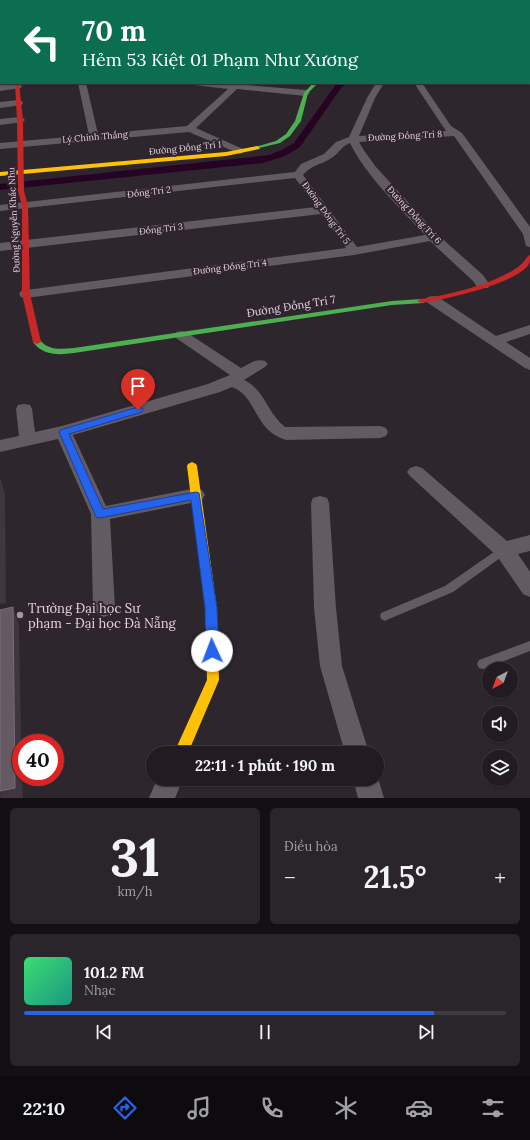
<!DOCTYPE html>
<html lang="vi">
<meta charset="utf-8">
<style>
body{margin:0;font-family:Lora,serif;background:#2a252a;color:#f1f3f6;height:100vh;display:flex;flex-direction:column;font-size:15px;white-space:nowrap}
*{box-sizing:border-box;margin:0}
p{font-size:13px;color:#a2a1a5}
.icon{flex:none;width:22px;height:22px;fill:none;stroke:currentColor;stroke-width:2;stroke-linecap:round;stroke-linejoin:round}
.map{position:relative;height:798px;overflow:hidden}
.drawer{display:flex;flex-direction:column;gap:10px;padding:10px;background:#130f13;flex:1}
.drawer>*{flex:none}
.top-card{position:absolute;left:0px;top:0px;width:530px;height:84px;box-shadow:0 1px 3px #0004,0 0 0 1px #3f3a40;background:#0b6e4f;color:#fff;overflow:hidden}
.needle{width:26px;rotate:221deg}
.tools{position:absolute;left:482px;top:662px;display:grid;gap:8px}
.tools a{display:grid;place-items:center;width:36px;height:36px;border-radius:50%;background:#221c22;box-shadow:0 1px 3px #0004,0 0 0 1px #3f3a40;font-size:20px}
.speed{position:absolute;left:12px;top:734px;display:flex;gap:8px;font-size:20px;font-weight:700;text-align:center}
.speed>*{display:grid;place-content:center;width:52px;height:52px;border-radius:50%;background:#221c22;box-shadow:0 1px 3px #0004,0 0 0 1px #3f3a40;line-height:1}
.speed .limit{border:6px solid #d22;background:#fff;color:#111}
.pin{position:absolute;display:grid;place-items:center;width:34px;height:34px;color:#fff;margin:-41px -17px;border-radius:50% 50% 50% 0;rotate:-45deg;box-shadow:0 0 4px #0007}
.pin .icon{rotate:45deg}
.me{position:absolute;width:44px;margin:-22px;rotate:358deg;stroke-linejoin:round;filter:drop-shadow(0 0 3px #0008)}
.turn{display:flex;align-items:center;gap:14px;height:84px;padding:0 16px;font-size:18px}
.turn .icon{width:52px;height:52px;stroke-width:2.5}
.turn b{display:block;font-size:28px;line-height:34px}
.big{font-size:30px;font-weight:700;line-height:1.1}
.drawer .card{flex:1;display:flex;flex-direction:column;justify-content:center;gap:6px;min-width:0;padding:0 14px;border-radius:6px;background:#2a252a}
.drawer .dial{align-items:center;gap:0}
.dial b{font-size:52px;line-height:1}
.song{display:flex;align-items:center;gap:12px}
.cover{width:48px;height:48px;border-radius:6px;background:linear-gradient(135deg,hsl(140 70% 55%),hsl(170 70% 35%))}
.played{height:4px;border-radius:2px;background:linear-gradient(90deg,#2563eb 85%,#3f3a40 85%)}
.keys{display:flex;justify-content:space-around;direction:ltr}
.heat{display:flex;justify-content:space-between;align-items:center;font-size:22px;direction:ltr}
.drawer .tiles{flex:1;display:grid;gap:10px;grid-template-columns:1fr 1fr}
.card:last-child{grid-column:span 2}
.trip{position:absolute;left:146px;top:746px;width:238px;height:40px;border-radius:20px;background:#221c22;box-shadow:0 1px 3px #0004,0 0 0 1px #3f3a40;font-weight:700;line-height:40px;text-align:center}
.tabs{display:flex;height:64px;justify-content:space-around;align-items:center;background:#0e0b0e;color:#a2a1a5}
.tabs .icon{width:28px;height:28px}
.tabs .active{color:#2563eb}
.tabs b{font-size:18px;color:#f1f3f6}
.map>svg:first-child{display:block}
</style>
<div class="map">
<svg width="530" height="798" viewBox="0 0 530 798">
<rect width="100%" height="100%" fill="#2e262d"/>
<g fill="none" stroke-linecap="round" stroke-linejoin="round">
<path fill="#260323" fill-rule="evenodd" d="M 334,0 L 340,0 L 340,1 L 334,1 Z
M 337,83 L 347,83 L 341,88 L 300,147 L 285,156 L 263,163 L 0,190 L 0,184 L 269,155 L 282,150 L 294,143 Z"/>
<path fill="#635b62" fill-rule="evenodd" d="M 342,0 L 346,0 L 347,1 L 343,1 Z
M 0,6 L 1,6 L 1,9 L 0,9 Z
M 504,546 L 507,547 L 509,550 L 507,553 L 453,592 L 389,619 L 385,621 L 381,619 L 380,616 L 381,613 L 445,586 L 501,547 Z
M 530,641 L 530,651 L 483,669 L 479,668 L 477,664 L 479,660 Z"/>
<path fill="#635b62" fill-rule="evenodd" d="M 281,0 L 287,0 L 287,1 L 281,1 Z
M 0,14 L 1,14 L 1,18 L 0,18 Z
M 0,30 L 1,30 L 1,34 L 0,34 Z
M 0,49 L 1,49 L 1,53 L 0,53 Z
M 0,66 L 1,66 L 1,70 L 0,70 Z
M 78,83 L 86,83 L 98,134 L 187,126 L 228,89 L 194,85 L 190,83 L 222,83 L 306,90 L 310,93 L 306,96 L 237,89 L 196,128 L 243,149 L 245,151 L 240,154 L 189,132 L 0,149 L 0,143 L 89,135 Z
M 376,83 L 384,83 L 375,98 L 359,136 L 446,131 L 414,83 L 422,83 L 451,126 L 462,133 L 530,227 L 530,247 L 526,246 L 523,234 L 454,136 L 359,142 L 365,152 L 376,167 L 437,234 L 483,275 L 490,285 L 488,288 L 478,288 L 473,281 L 430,241 L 354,255 L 26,298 L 21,297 L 19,294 L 21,291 L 26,290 L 346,248 L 321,214 L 0,251 L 0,243 L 316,207 L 295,178 L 0,211 L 0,205 L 295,172 L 301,164 L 324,154 L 336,142 L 349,137 L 367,98 ZM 350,143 C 366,176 400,208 425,235 L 357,247 L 303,175 C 311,165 320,165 330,159 C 339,154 340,147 350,143 Z
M 18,84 L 22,86 L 21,88 L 0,91 L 0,85 Z
M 19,100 L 22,101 L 23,103 L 22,105 L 0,108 L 0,102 Z
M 20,117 L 23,118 L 25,120 L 23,122 L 0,125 L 0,119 Z
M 433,296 L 438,297 L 496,336 L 530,325 L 530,334 L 506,342 L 530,358 L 530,370 L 525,368 L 428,303 L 426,300 L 428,297 Z
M 181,331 L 186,332 L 241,368 C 249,364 256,358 265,361 L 268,364 L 265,367 L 244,380 C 264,389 268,414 285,427 L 380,426 L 386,428 L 388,432 L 386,436 L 380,438 L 286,440 C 253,430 258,397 232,387 L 220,392 L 73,435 L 106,506 L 196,488 L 202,490 L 205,495 L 202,500 L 196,502 L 110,519 L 115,608 L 111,614 L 104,617 L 97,614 L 93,608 L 91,514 L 58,439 L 0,452 L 0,440 L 19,436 L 16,409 L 18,405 L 24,404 L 30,405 L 32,409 L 35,432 L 62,426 L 208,384 L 230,375 L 176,338 L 174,335 L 176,332 Z
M 416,466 L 422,468 L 507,541 L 530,535 L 530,551 L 518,554 L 530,572 L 530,597 L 523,594 L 497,556 L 410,476 L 407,472 L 410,468 Z
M 320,496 L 327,498 L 329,503 L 336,608 L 342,666 L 369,753 L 345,753 L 320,666 L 314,608 L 311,503 L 313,498 Z
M 377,775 L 384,798 L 358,798 L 353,779 L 377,779 Z
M 157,779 L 183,779 L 175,798 L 149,798 Z"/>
<path fill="#4caf50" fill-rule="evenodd" d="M 529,53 L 530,53 L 530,55 L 529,55 Z
M 313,83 L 318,83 L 308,93 L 301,121 L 290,136 L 280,143 L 255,149 L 255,147 L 276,141 L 286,134 L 295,121 L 304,93 Z
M 421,299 L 425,301 L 424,303 L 392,305 L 74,353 C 59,355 43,356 33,342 L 34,340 L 40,340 C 49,351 61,349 74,348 L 392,301 Z"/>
<path fill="#ffc107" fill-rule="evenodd" d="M 257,146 L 260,148 L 259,149 L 226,156 L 0,176 L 0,172 L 226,152 Z
M 192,462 L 196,464 L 197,466 L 217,608 L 219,680 L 188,753 L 174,753 L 207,680 L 205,608 L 187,466 L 188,464 Z"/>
<path fill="#c62828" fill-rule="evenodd" d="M 15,83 L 19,83 L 23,120 L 24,191 L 28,206 L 30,294 L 41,342 L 37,344 L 33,342 L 22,294 L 22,206 L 18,191 L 17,120 Z
M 530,255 C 530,258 530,261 529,264 C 516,284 444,300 421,303 L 417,301 L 421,299 C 449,295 494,284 518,267 C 522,264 525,260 528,256 Z"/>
</g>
<path fill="#40363e" d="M 0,478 L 5,494 L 6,603 L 0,604 Z
M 13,607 L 19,625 L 21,743 L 21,777 L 22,777 L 23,798 L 0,798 Z"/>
<path fill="#655963" stroke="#786d76" d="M 13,607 L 15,788 L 0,791 L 0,610 Z"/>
<path fill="#2563eb" stroke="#184099" d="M 138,407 L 142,408 L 143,410 L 142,412 L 69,434 L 103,509 L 196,492 L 199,493 L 217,608 L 219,651 L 217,655 L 212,657 L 208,655 L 206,651 L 205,608 L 191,500 L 100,518 L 96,517 L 59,432 L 60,430 Z"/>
<circle fill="#a298a0" stroke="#322330" stroke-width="1.5" cx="20" cy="615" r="4"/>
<g text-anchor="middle" stroke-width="4" stroke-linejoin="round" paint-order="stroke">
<g font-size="9" fill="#e0d5de" stroke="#322330">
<text transform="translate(405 136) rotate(-3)" y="3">Đường Đồng Trí 8</text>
<text transform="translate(95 137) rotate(-5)" y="3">Lý Chính Thắng</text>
<text transform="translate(185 148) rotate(-6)" y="3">Đường Đồng Trí 1</text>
<text transform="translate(149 192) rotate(-7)" y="3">Đồng Trí 2</text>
<text transform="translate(326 213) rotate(54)" y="3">Đường Đồng Trí 5</text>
<text transform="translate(414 215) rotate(47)" y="3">Đường Đồng Trí 6</text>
<text transform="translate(14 220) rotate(-93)" y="3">Đường Nguyễn Khắc Nhu</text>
<text transform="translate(161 229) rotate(-7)" y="3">Đồng Trí 3</text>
<text transform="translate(230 267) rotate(-7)" y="3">Đường Đồng Trí 4</text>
</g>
<g font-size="11" fill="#e0d5de" stroke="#322330">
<text transform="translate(291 306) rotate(-9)" y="4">Đường Đồng Trí 7</text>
</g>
<g font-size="13" fill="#e0d5de" stroke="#322330" text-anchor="start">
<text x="28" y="613">Trường Đại học Sư<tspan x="28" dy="15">phạm - Đại học Đà Nẵng</tspan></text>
</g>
</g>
</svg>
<div class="tools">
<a><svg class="needle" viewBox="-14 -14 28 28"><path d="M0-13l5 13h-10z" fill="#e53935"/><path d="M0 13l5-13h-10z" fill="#a2a1a5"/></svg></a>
<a><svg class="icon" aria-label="sound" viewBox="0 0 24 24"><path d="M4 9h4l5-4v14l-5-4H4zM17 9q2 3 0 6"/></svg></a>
<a><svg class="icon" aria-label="layers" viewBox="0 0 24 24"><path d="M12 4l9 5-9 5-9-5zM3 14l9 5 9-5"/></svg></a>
</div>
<div class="speed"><div class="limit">40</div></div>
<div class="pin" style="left:138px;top:410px;background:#d93025"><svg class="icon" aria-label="arrive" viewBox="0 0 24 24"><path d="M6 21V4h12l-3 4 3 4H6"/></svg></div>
<svg class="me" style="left:212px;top:651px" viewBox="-20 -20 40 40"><circle r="19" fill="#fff"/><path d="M0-13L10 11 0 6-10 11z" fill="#2563eb"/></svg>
<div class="trip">22:11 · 1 phút · 190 m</div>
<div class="top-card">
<div class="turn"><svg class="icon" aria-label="left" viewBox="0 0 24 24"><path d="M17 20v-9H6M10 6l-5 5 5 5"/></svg><div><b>70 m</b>Hẻm 53 Kiệt 01 Phạm Như Xương</div></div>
</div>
</div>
<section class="drawer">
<div class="tiles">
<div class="card dial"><b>31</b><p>km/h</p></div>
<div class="card"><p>Điều hòa</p>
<div class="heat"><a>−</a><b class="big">21.5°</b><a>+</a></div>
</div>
<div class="card">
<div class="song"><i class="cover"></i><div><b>101.2 FM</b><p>Nhạc</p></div></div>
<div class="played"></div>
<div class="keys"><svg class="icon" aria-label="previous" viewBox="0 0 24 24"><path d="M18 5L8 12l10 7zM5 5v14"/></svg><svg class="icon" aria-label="pause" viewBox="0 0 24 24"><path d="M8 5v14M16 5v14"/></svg><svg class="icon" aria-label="next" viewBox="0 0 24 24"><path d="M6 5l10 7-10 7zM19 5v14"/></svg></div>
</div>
</div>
</section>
<nav class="tabs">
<b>22:10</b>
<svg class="icon active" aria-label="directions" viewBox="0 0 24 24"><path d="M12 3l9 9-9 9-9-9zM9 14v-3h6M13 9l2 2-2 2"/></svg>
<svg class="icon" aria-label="music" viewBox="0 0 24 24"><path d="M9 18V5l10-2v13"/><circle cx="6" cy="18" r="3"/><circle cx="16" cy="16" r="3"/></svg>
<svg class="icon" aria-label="phone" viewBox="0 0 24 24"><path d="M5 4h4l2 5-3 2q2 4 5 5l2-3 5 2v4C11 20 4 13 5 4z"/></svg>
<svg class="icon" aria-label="climate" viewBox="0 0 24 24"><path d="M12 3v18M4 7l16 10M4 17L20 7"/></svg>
<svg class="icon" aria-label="car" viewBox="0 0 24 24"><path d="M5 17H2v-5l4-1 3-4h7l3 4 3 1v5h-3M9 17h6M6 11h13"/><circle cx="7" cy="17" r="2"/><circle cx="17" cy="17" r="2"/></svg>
<svg class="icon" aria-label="filters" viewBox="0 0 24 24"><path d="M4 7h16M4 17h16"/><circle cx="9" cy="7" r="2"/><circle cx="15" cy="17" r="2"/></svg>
</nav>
